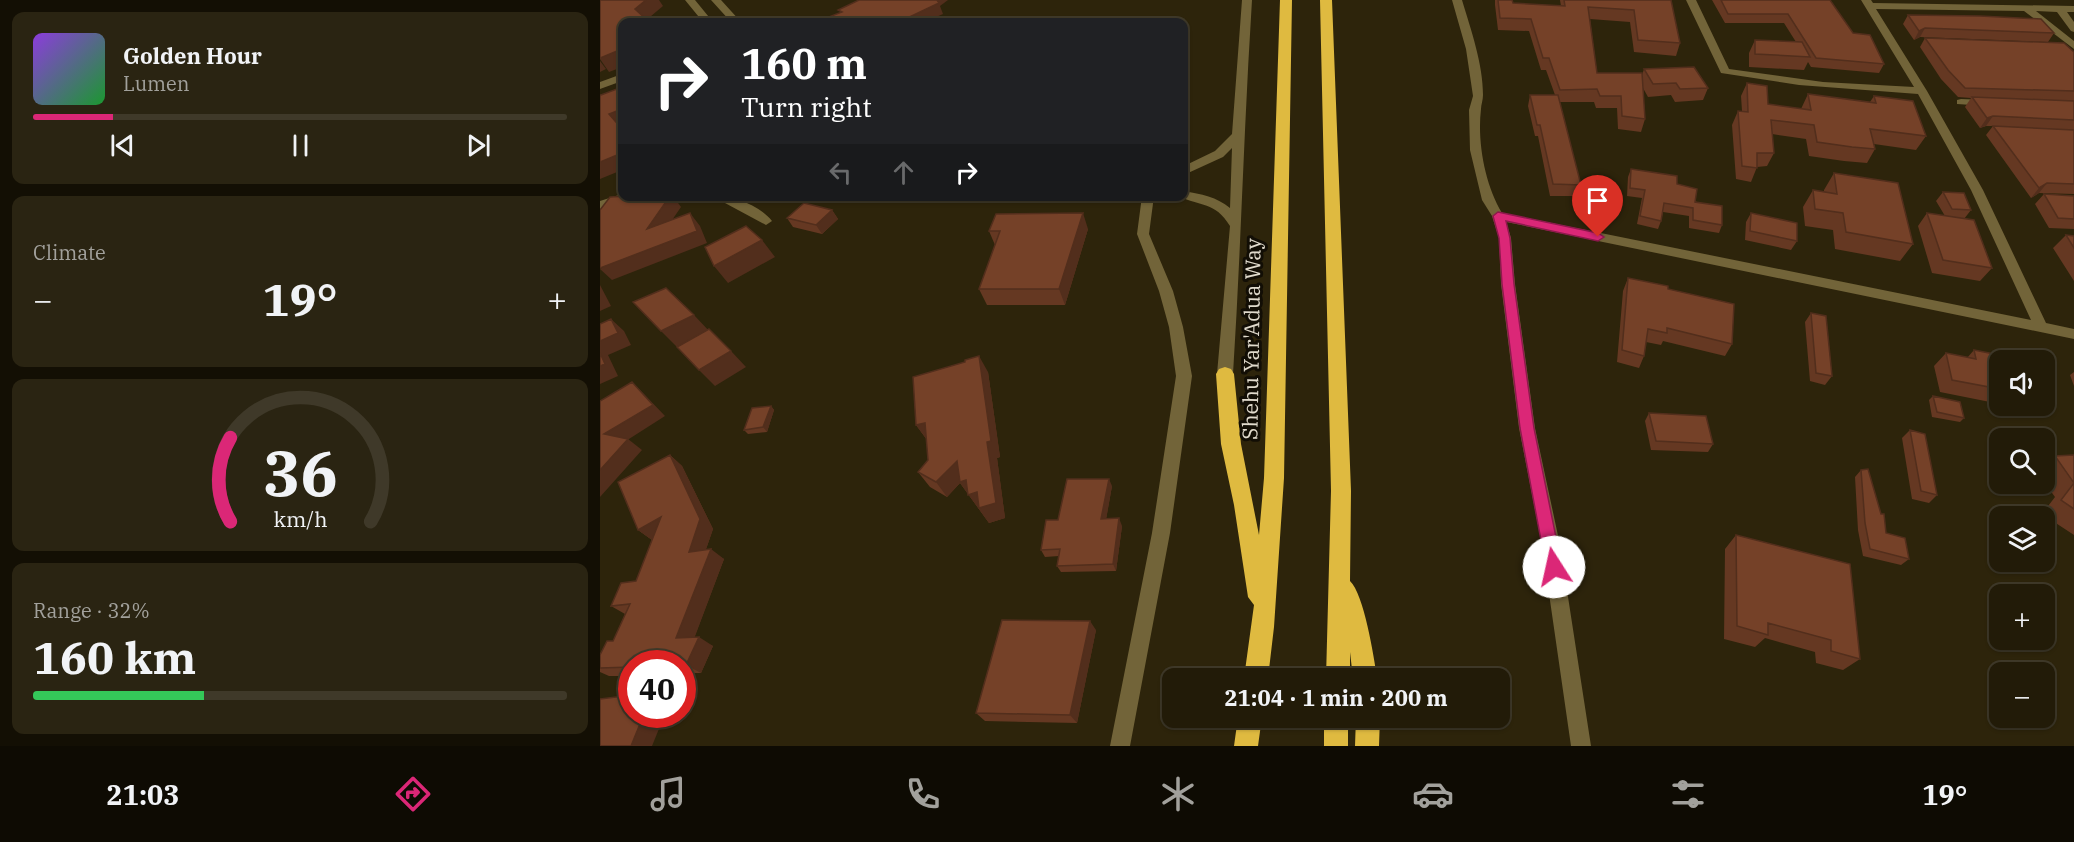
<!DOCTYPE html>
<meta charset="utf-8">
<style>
body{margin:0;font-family:"IBM Plex Serif",serif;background:#2a2412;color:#f1f3f6;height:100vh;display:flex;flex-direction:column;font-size:22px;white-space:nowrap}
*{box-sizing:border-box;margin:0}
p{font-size:20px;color:#a2a19c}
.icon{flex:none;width:33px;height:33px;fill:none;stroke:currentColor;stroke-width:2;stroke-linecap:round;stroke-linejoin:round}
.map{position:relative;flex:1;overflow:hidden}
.details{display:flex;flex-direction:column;gap:12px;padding:12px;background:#130f04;width:600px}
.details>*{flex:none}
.hud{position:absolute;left:18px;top:18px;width:570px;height:183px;border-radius:12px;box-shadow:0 2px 4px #0004,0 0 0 2px #3f3929;background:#202124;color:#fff;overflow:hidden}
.fabs{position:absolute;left:1389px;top:350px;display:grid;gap:12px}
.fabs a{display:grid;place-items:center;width:66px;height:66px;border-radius:12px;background:#221b08;box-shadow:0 2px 4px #0004,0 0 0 2px #3f3929;font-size:30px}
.speed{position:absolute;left:18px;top:650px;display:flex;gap:12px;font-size:30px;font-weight:700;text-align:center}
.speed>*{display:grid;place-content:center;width:78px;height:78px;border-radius:50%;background:#221b08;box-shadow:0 2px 4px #0004,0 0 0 2px #3f3929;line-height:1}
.speed .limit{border:9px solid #d22;background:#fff;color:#111}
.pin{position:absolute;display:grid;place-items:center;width:51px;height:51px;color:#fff;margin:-62px -26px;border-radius:50% 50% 50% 0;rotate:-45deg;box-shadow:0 0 6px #0007}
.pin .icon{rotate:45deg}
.me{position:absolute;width:66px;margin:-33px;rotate:350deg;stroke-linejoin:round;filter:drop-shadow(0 0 4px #0008)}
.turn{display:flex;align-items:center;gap:21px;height:126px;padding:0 24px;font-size:27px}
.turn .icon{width:78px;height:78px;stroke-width:2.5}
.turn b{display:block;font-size:42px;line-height:51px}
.lanes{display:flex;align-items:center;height:57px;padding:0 24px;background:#0003;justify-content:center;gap:30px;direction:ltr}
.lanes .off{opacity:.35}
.big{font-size:45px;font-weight:800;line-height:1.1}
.details .widget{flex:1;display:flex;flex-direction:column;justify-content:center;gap:9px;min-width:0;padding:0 21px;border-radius:12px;background:#2a2412}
.details .dial{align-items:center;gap:0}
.dial svg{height:156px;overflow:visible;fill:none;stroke:#3f3929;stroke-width:7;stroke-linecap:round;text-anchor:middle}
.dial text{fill:#f1f3f6;stroke:none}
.song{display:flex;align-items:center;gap:18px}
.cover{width:72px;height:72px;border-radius:9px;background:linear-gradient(135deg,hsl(270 70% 55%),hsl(130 70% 35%))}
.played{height:6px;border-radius:3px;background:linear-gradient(90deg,#db2777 15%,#3f3929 15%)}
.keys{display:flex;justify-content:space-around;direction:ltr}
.heat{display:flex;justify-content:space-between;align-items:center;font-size:33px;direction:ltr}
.charge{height:9px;border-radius:4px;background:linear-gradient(90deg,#34c759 32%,#3f3929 0)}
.trip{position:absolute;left:562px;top:668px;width:348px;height:60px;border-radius:12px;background:#221b08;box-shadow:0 2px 4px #0004,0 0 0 2px #3f3929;font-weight:800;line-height:60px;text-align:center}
.tabs{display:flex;height:96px;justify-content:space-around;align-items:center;background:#0e0b03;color:#a2a19c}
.tabs .icon{width:42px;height:42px}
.tabs .selected{color:#db2777}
.tabs b{font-size:27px;color:#f1f3f6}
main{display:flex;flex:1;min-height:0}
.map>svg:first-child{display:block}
</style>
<main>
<section class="details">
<div class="widget">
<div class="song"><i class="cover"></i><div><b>Golden Hour</b><p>Lumen</p></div></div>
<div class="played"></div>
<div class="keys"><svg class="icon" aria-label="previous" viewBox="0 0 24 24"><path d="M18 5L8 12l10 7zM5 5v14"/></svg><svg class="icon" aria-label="pause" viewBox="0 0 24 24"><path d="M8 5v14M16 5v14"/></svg><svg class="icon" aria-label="next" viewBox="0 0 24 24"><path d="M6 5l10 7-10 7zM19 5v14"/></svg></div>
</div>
<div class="widget"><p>Climate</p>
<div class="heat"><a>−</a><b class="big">19°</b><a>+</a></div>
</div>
<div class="widget dial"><svg viewBox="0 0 100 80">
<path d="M14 69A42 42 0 1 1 86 69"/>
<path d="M14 69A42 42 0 0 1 14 26" stroke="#db2777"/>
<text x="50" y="56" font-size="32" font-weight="700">36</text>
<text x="50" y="72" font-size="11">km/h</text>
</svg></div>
<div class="widget"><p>Range · 32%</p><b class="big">160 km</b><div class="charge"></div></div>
</section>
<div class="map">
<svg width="1474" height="746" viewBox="0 0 1474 746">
<rect width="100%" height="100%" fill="#2d240b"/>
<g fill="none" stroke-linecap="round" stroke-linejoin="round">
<path fill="#726439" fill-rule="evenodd" d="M 85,0 L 95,0 L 113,22 L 103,22 Z
M 111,0 L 121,0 L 141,22 L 131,22 Z
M 642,0 L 652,0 C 644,125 641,249 633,374 L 630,378 L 620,378 L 617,374 L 630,226 C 615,201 600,207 579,196 L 584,196 L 584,191 C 601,194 617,197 630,208 L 632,148 L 623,157 L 588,173 L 584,174 L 584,166 L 615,151 L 632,134 Z
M 852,0 L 862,0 C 871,30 883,64 883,95 C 883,100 881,105 881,109 C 877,142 885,185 902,213 L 1431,320 L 1371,190 L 1318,94 L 1199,85 L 1121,73 L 1086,0 L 1096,0 L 1129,69 L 1223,82 L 1314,87 L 1261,0 L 1271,0 L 1273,3 L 1474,6 L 1474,12 L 1467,12 L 1474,22 L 1474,32 L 1471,31 L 1457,12 L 1436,11 L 1474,41 L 1474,49 L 1424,11 L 1276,9 L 1327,91 L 1383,190 L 1446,323 L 1474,329 L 1474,339 L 906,222 L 911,238 L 915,284 L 935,428 L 960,545 L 991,746 L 971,746 L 942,545 L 919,428 L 901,284 L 899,238 L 892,216 L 882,200 L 870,150 L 869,110 L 873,96 L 866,49 Z
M 22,74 L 22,81 L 0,89 L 0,82 Z
M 1361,99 L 1387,100 L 1392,103 L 1387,106 L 1357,104 L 1357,100 Z
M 22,194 L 22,196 L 34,196 L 0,209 L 0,201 Z
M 112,196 C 133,196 158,204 172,221 L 166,225 Z
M 542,196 L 554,196 L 549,234 L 573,291 L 583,327 L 592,376 L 570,533 L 530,746 L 510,746 L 552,533 L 576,376 L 569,327 L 559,291 L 537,234 Z"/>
<path fill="#dfba40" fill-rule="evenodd" d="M 680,0 L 692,0 L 684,478 L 674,627 L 668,678 L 644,678 L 654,605 L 648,597 L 634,505 L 621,444 L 616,374 L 619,369 L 625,367 L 631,369 L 634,374 L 641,444 L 659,535 L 664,478 Z
M 720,0 L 732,0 L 751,491 L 750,581 C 764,594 774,657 777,678 L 753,678 L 750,652 L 750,678 L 726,678 L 731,491 Z
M 638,717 L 662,717 L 658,746 L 634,746 Z
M 724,717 L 748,717 L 748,746 L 724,746 Z
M 756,717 L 780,717 L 779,746 L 755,746 Z"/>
</g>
<path fill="#653822" d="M 895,0 L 912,0 L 913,3 L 961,6 L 960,0 L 1071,0 L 1080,43 L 1076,56 L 1034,52 L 1030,22 L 990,19 L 997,73 L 1042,75 L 1044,69 L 1108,88 L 1103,100 L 1075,102 L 1071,95 L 1048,97 L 1043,88 L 1045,119 L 1041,132 L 1018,129 L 1017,108 L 996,108 L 994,102 L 959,102 L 981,185 L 977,196 L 950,196 L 938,136 L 935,136 L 928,106 L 930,95 L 955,95 L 946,70 L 941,70 L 929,31 L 898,30 L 895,5 Z
M 1112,0 L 1230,0 L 1253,33 L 1284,64 L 1279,73 L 1211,67 L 1208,62 L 1204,70 L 1149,67 L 1149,53 L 1155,40 L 1196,42 L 1184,23 L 1125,23 Z
M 1308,15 L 1454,33 L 1448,42 L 1320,37 L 1314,40 L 1303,24 Z
M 1325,38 L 1474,52 L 1474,194 L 1439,193 L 1431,198 L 1386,135 L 1393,126 L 1386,126 L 1380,128 L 1365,107 L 1371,98 L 1358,97 L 1341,79 L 1320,47 Z
M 1147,83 L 1168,104 L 1201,109 L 1208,94 L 1270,102 L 1274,96 L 1326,136 L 1316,150 L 1274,144 L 1275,149 L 1267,163 L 1244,161 L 1209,156 L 1206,139 L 1172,134 L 1174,153 L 1167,166 L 1157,167 L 1151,182 L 1136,179 L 1132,125 L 1138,111 L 1142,111 L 1141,96 Z
M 1031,169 L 1077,184 L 1122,225 L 1119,233 L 1089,228 L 1089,216 L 1063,212 L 1061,221 L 1058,229 L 1037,224 L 1042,198 L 1027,196 L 1028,177 Z
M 1234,173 L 1313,244 L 1300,261 L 1235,249 L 1233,230 L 1205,226 L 1203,207 L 1213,190 L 1224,192 L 1224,190 Z
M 1343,192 L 1371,210 L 1364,219 L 1392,268 L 1380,281 L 1332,273 L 1318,226 L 1327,213 L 1345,216 L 1336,201 Z
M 1444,194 L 1474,196 L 1474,229 L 1449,228 L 1435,204 Z
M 232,210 L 238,219 L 222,234 L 193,227 L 187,218 Z
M 1151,213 L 1197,241 L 1191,250 L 1145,240 L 1146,222 Z
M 488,229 L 465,305 L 387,305 L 379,289 L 395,245 L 389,231 Z
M 1466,235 L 1474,236 L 1474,281 L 1453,248 Z
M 1028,278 L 1068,289 L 1132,344 L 1125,356 L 1063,341 L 1061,345 L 1046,342 L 1044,356 L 1039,368 L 1017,362 L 1023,291 Z
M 1211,313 L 1232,376 L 1225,385 L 1210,381 L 1205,322 Z
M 1374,350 L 1400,360 L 1400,404 L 1340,392 L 1334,366 L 1346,353 L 1367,358 Z
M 388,372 L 400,457 L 397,458 L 405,518 L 389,523 L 360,483 L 347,497 L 330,487 L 318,472 L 328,460 L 327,440 L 316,425 Z
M 1474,372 L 1474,386 L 1470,375 Z
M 1333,396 L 1364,418 L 1360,422 L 1332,417 L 1329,400 Z
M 1403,405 L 1440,405 L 1433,411 Z
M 171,406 L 174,410 L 167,432 L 148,434 L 144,430 Z
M 1049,413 L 1113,444 L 1108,452 L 1051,450 L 1045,421 Z
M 1310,430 L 1337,495 L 1329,503 L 1312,499 L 1302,438 Z
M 70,455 L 82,466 L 113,529 L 106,549 L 124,559 L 94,638 L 113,646 L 101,673 L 82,673 L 82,663 L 32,663 L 32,676 L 9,676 L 0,672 L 0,655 L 13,641 L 25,614 L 11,606 L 36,581 L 52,540 L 38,530 Z
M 1474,455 L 1474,535 L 1442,514 L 1455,497 L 1444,482 L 1444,464 L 1455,456 Z
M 1261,470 L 1286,533 L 1309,559 L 1301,565 L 1263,556 L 1258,530 L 1255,477 Z
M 512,486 L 506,519 L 522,526 L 516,571 L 461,572 L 457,566 L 459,556 L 445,557 L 441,550 L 458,520 Z
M 1136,535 L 1260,659 L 1243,670 L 1216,663 L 1215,652 L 1165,638 L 1155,647 L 1124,639 L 1125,549 Z
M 496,630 L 477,723 L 385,721 L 376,713 Z"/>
<path fill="#522e1c" d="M 46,0 L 59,0 L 63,6 L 44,22 L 35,9 Z
M 336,0 L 348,0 L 340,6 L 343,14 L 325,22 L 299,22 Z
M 1325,28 L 1320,37 L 1314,40 L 1319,31 Z
M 22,49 L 22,67 L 9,72 L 0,59 L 0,58 Z
M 0,61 L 6,69 L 0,72 Z
M 22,109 L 22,126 L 19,127 L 9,114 Z
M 1393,116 L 1386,126 L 1380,128 L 1387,118 Z
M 22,153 L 22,170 L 0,179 L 0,162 Z
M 1447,183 L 1439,193 L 1431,198 L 1439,188 Z
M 70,196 L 73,196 L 81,207 L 57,242 L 47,229 Z
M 232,210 L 238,219 L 222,234 L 216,225 Z
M 90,213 L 100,226 L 107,243 L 12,280 L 0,269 Z
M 483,213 L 488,229 L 465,305 L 459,289 Z
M 162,240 L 175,257 L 128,283 L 114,266 Z
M 0,285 L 11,306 L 0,311 Z
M 94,315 L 110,332 L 77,347 L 61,331 Z
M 11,319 L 24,331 L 31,345 L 8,355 L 18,376 L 0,384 L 0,341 Z
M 131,351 L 146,367 L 115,386 L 99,370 Z
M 379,356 L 388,372 L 400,457 L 397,458 L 405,518 L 389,523 L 360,483 L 347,497 L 336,482 L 357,461 L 366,480 L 377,492 L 387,442 Z
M 32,382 L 44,394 L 65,416 L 18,446 L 4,434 Z
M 171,406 L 174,410 L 167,432 L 163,427 Z
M 325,423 L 328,441 L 316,425 Z
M 28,439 L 42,450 L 0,497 L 0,470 Z
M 70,455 L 82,466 L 113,529 L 102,561 L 89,552 Z
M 509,479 L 512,486 L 505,526 L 501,519 Z
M 61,517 L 52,540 L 38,530 Z
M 519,518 L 522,526 L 516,571 L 513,564 Z
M 111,549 L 124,559 L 91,647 L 76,638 Z
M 490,621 L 496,630 L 477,723 L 470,715 Z
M 99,637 L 113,646 L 101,673 L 86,665 Z
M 44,714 L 65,714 L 52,746 L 31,746 Z"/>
<path fill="#754128" stroke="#522e1c" stroke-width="1.5" d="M 0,0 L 46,0 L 35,9 L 49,22 L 22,22 L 22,49 L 0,58 Z
M 259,0 L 337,0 L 339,3 L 299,22 L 216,22 L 242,12 L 238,10 Z
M 898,0 L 912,0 L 913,3 L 965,6 L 964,0 L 1071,0 L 1080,43 L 1038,40 L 1034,10 L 988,7 L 997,73 L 1042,73 L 1045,119 L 1022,116 L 1021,96 L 1000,96 L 997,89 L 960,90 L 949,58 L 943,58 L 931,19 L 900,18 Z
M 1121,0 L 1230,0 L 1253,33 L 1270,35 L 1284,64 L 1216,58 L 1188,14 L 1128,14 Z
M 1308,15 L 1380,16 L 1441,19 L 1454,33 L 1325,28 L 1319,31 Z
M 1325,38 L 1464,43 L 1474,52 L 1474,91 L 1365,88 L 1348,70 Z
M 1155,40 L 1202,42 L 1210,57 L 1155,54 Z
M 1094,67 L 1108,88 L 1080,89 L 1076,83 L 1053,84 L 1044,69 Z
M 1147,83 L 1167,86 L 1168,104 L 1211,110 L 1208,94 L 1276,103 L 1274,96 L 1313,101 L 1326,136 L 1270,129 L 1275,149 L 1252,147 L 1217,142 L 1214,125 L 1171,120 L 1174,153 L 1157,153 L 1157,168 L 1142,166 L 1138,111 L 1148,112 Z
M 22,87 L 22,109 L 9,114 L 22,129 L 22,153 L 0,162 L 0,95 L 1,95 Z
M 930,95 L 958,95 L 981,185 L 953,184 L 940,125 L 937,125 Z
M 1372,97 L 1474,101 L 1474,120 L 1393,116 L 1387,118 Z
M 1393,126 L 1474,130 L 1474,184 L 1447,183 L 1439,188 Z
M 1031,169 L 1077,176 L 1077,184 L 1097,189 L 1095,202 L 1122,206 L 1122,225 L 1093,220 L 1093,208 L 1064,203 L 1061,221 L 1040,216 L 1045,190 L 1030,188 Z
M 1234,173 L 1298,183 L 1313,244 L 1246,232 L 1243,213 L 1215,209 L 1213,190 L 1237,194 Z
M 1343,192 L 1364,193 L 1371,210 L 1352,209 Z
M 1444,194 L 1474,196 L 1474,219 L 1458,218 Z
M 27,196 L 70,196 L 47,229 L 90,213 L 97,231 L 0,268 L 0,210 L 10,197 Z
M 204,203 L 232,210 L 216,225 L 187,218 Z
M 483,213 L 459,289 L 379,289 L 400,231 L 389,231 L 396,214 Z
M 1151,213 L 1197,223 L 1197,241 L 1150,231 Z
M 1327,213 L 1374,220 L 1392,268 L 1343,260 Z
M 146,226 L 162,240 L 114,266 L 105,247 Z
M 1466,235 L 1474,236 L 1474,248 Z
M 1028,278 L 1068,286 L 1068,289 L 1134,304 L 1132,344 L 1067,328 L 1067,333 L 1048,329 L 1044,356 L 1022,350 Z
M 66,288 L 94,315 L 61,331 L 33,302 Z
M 1211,313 L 1226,316 L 1232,376 L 1216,373 Z
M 11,319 L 18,333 L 0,341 L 0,324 Z
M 109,329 L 131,351 L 99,370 L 77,347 Z
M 1374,350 L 1404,356 L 1406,360 L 1400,360 L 1400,389 L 1352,380 L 1346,353 L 1376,359 Z
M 0,353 L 5,364 L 0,366 Z
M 379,356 L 391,441 L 387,442 L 396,503 L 379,508 L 377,492 L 368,495 L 366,480 L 360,482 L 357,461 L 336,482 L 318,472 L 328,460 L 325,423 L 316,425 L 313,377 L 365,362 L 365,360 Z
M 32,382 L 53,405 L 4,434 L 28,439 L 0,470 L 0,401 Z
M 1333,396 L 1360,402 L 1364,418 L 1337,412 Z
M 171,406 L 163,427 L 144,430 L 152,408 Z
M 1049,413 L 1106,416 L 1113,444 L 1056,441 Z
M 1310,430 L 1325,434 L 1337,495 L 1321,491 Z
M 70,455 L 100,519 L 89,552 L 111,549 L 76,638 L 99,637 L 86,665 L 82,665 L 82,663 L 32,663 L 32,667 L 0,668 L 0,655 L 7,641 L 13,641 L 30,604 L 11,606 L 21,583 L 36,581 L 61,517 L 38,530 L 18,482 Z
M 1474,455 L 1474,483 L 1455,456 Z
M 1268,469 L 1281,514 L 1284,514 L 1286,533 L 1305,538 L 1309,559 L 1270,549 L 1265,523 L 1261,470 Z
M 467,479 L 509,479 L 501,519 L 519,518 L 513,564 L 457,566 L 460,549 L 441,550 L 446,520 L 458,520 Z
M 1474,483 L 1474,509 L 1461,500 Z
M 1136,535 L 1250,564 L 1260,659 L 1231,651 L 1231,640 L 1168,623 L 1168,635 L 1137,626 Z
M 402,620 L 490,621 L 470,715 L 376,713 Z
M 32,695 L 32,714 L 44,714 L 31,746 L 0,746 L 0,699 Z"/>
<path fill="#db2777" stroke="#8e194d" stroke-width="1.5" d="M 898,212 L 998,233 L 1004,237 L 998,241 L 906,221 L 910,238 L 914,284 L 934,428 L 962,567 L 960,572 L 954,574 L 948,572 L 946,567 L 920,428 L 902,284 L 899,238 L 893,216 Z"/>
<g text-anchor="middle" stroke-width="6" stroke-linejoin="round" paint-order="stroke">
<g font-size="21" fill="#e1dbcd" stroke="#120e05">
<text transform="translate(652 339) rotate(-89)" y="7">Shehu Yar'Adua Way</text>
</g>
</g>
</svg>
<div class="fabs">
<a><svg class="icon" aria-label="sound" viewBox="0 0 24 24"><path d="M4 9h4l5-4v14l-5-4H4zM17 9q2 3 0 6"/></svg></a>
<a><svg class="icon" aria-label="search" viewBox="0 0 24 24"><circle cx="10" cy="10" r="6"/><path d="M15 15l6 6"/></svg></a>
<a><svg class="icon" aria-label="layers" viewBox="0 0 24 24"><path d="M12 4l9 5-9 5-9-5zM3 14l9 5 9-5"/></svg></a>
<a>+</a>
<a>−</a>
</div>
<div class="speed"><div class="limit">40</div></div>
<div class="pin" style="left:998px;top:237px;background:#d93025"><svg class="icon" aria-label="arrive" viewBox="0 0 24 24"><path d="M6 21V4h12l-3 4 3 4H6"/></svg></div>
<svg class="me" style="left:954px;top:567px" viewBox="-20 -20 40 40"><circle r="19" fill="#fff"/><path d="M0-13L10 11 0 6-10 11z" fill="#db2777"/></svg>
<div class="trip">21:04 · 1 min · 200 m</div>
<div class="hud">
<div class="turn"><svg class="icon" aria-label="right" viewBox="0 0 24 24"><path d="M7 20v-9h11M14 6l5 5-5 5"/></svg><div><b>160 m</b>Turn right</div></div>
<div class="lanes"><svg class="icon off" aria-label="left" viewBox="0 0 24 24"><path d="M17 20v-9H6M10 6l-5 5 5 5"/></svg><svg class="icon off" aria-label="ahead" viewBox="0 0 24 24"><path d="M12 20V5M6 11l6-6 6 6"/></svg><svg class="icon" aria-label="right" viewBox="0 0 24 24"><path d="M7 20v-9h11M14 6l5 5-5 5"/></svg></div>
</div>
</div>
</main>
<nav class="tabs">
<b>21:03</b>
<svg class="icon selected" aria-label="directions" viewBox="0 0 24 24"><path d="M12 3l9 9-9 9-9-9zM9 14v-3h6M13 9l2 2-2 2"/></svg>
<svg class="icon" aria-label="music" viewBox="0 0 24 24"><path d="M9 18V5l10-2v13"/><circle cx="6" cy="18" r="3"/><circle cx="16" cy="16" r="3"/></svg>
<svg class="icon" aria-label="phone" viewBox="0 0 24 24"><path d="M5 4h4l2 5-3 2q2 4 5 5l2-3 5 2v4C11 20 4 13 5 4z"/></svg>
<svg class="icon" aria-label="climate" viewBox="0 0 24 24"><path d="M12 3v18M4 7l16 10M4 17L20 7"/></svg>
<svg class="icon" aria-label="car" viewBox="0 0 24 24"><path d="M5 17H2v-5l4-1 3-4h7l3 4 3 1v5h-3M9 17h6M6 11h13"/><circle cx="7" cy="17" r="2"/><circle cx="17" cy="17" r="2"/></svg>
<svg class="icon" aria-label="filters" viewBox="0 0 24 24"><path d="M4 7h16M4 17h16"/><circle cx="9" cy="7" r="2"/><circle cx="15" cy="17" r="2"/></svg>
<b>19°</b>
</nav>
